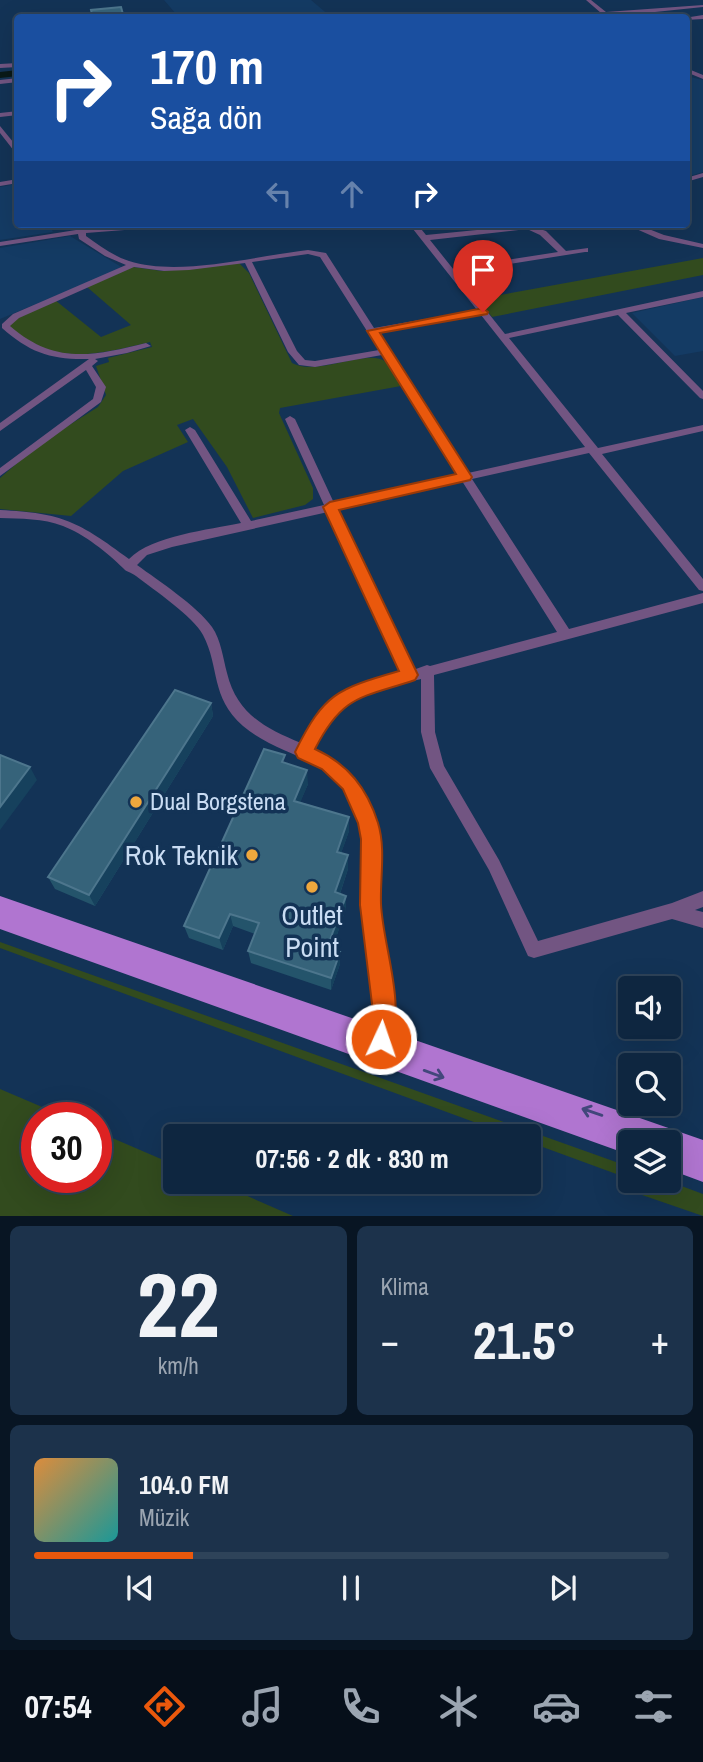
<!DOCTYPE html>
<html lang="tr">
<meta charset="utf-8">
<style>
body{margin:0;font-family:"Archivo Narrow",sans-serif;background:#1c324b;color:#f1f3f6;height:100vh;display:flex;flex-direction:column;font-size:26px;white-space:nowrap}
*{box-sizing:border-box;margin:0}
p{font-size:23px;color:#9ba5b1}
.icon{flex:none;width:38px;height:38px;fill:none;stroke:currentColor;stroke-width:2;stroke-linecap:round;stroke-linejoin:round}
.map{position:relative;height:1216px;overflow:hidden}
.side{display:flex;flex-direction:column;gap:10px;padding:10px;background:#081523;flex:1}
.side>*{flex:none}
.guide{position:absolute;left:14px;top:14px;width:676px;height:214px;border-radius:7px;box-shadow:0 7px 28px #0002,0 0 0 2px #2e4359;background:#1a4fa0;color:#fff;overflow:hidden}
.controls{position:absolute;left:618px;top:976px;display:grid;gap:14px}
.controls a{display:grid;place-items:center;width:63px;height:63px;border-radius:7px;background:#0e2640;box-shadow:0 7px 28px #0002,0 0 0 2px #2e4359;font-size:35px}
.speed{position:absolute;left:21px;top:1102px;display:flex;gap:14px;font-size:35px;font-weight:700;text-align:center}
.speed>*{display:grid;place-content:center;width:91px;height:91px;border-radius:50%;background:#0e2640;box-shadow:0 7px 28px #0002,0 0 0 2px #2e4359;line-height:1}
.speed .limit{border:10px solid #d22;background:#fff;color:#111}
.pin{position:absolute;display:grid;place-items:center;width:60px;height:60px;color:#fff;margin:-72px -30px;border-radius:50% 50% 50% 0;rotate:-45deg;box-shadow:0 0 7px #0007}
.pin .icon{rotate:45deg}
.me{position:absolute;width:77px;margin:-38px;rotate:3deg;stroke-linejoin:round;filter:drop-shadow(0 0 5px #0008)}
.turn{display:flex;align-items:center;gap:24px;height:147px;padding:0 21px;font-size:32px}
.turn .icon{width:91px;height:91px;stroke-width:2.5}
.turn b{display:block;font-size:49px;line-height:60px}
.lanes{display:flex;align-items:center;height:66px;padding:0 21px;background:#0003;justify-content:center;gap:35px;direction:ltr}
.lanes .off{opacity:.35}
.big{font-size:52px;font-weight:700;line-height:1.1}
.side .card{flex:1;display:flex;flex-direction:column;justify-content:center;gap:10px;min-width:0;padding:0 24px;border-radius:10px;background:#1c324b}
.side .dial{align-items:center;gap:0}
.dial b{font-size:91px;line-height:1}
.song{display:flex;align-items:center;gap:21px}
.cover{width:84px;height:84px;border-radius:10px;background:linear-gradient(135deg,hsl(30 70% 55%),hsl(180 70% 35%))}
.played{height:7px;border-radius:4px;background:linear-gradient(90deg,#ea580c 25%,#2e4359 25%)}
.keys{display:flex;justify-content:space-around;direction:ltr}
.heat{display:flex;justify-content:space-between;align-items:center;font-size:38px;direction:ltr}
.side .tiles{flex:1;display:grid;gap:10px;grid-template-columns:1fr 1fr}
.card:last-child{grid-column:span 2}
.trip{position:absolute;left:163px;top:1124px;width:378px;height:70px;border-radius:7px;background:#0e2640;box-shadow:0 7px 28px #0002,0 0 0 2px #2e4359;font-weight:700;line-height:70px;text-align:center}
.dock{display:flex;height:112px;justify-content:space-around;align-items:center;background:#060f1a;color:#9ba5b1}
.dock .icon{width:49px;height:49px}
.dock .active{color:#ea580c}
.dock b{font-size:32px;color:#f1f3f6}
.map>svg:first-child{display:block}
</style>
<div class="map">
<svg width="703" height="1216" viewBox="0 0 703 1216">
<rect width="100%" height="100%" fill="#133356"/>
<path fill="#143b64" d="M 164,0 L 311,0 L 331,17 L 170,17 L 169,15 L 176,14 Z
M 686,76 L 703,80 L 703,172 L 686,177 Z
M 17,184 L 18,224 L 49,224 L 53,232 L 0,240 L 0,187 Z
M 70,236 L 123,268 L 0,319 L 0,248 Z
M 703,297 L 703,351 L 675,356 L 632,313 Z"/>
<path fill="#324b1e" d="M 703,258 L 703,275 L 492,317 L 478,299 Z
M 239,263 L 249,273 L 292,363 C 318,377 368,347 386,362 C 393,368 397,379 401,386 L 280,408 L 279,413 L 313,488 L 313,499 L 305,505 L 253,518 L 227,467 L 193,419 L 177,425 L 188,442 L 123,471 L 71,516 L 0,509 L 0,478 L 39,444 L 98,407 L 106,395 L 96,366 L 109,362 L 108,358 L 152,347 L 150,342 C 107,352 68,364 27,341 C 19,336 12,333 8,323 L 55,300 L 101,337 L 131,325 L 87,287 L 133,267 L 162,271 Z
M 0,942 L 630,1167 L 630,1179 L 529,1142 L 528,1136 L 512,1136 L 0,948 Z
M 0,1089 L 68,1118 L 37,1118 L 37,1178 L 96,1178 L 96,1131 L 175,1165 L 175,1181 L 213,1181 L 293,1216 L 0,1216 Z
M 636,1181 L 668,1181 L 703,1194 L 703,1216 L 642,1195 L 643,1184 Z"/>
<g fill="none" stroke-linecap="round" stroke-linejoin="round">
<path fill="#091918" fill-rule="evenodd" d="M 18,70 L 18,76 L 0,78 L 0,72 Z"/>
<path fill="#725582" fill-rule="evenodd" d="M 586,0 L 591,0 L 606,12 L 703,5 L 703,7 L 607,17 L 549,18 L 601,13 Z
M 703,15 L 703,19 L 686,20 L 684,18 Z
M 18,63 L 18,67 L 0,68 L 0,64 Z
M 686,68 L 703,75 L 703,79 L 686,72 Z
M 18,78 L 18,82 L 0,84 L 0,80 Z
M 18,111 L 18,115 L 0,117 L 0,113 Z
M 0,126 L 18,148 L 18,156 L 0,133 Z
M 703,173 L 703,177 L 686,182 L 686,178 Z
M 18,179 L 18,183 L 0,186 L 0,182 Z
M 71,224 L 79,224 L 84,229 L 145,224 L 180,224 L 176,226 L 86,233 L 86,236 C 99,245 113,256 129,261 C 179,277 255,256 308,250 L 326,253 L 374,328 L 477,310 L 409,224 L 417,224 L 426,235 L 528,225 L 546,231 L 566,251 L 588,248 L 588,252 L 585,252 L 497,266 L 494,266 L 494,262 L 558,252 L 540,235 L 527,229 L 430,240 L 505,334 L 703,291 L 703,297 L 626,313 L 703,391 L 703,399 L 700,398 L 618,315 L 509,338 L 598,448 L 703,425 L 703,431 L 602,454 L 703,579 L 703,591 L 699,590 L 589,453 L 472,479 L 569,629 L 703,593 L 703,603 L 434,675 L 435,732 L 444,766 L 499,860 L 538,941 L 672,903 L 703,891 L 703,907 L 695,910 L 703,912 L 703,928 L 672,919 L 534,958 L 528,956 L 489,870 L 430,768 L 421,732 L 421,679 C 366,694 341,694 313,748 C 352,766 376,802 379,845 C 380,866 377,887 379,909 C 382,943 391,976 393,1010 L 392,1027 L 386,1049 L 380,1052 L 374,1049 C 369,1038 376,1016 375,1002 C 374,970 366,939 363,908 C 361,878 368,847 359,818 C 341,756 285,761 243,726 C 210,697 220,667 203,635 C 193,616 154,590 136,576 C 131,572 126,572 123,568 C 108,553 84,534 63,526 C 43,518 21,519 0,518 L 0,510 C 63,513 79,522 129,559 C 153,535 209,530 241,523 L 185,430 L 190,427 L 195,430 L 251,521 L 324,505 L 285,419 L 290,416 L 295,419 L 334,503 L 458,475 L 382,355 L 315,367 L 299,365 L 288,352 L 245,263 L 189,270 L 164,271 L 134,267 L 19,318 L 10,326 C 55,365 93,356 146,343 L 151,346 L 127,353 L 95,359 L 98,361 L 92,366 L 106,387 L 101,402 L 0,476 L 0,468 L 93,399 L 96,387 L 86,370 L 0,431 L 0,423 L 89,359 C 52,360 30,353 2,328 L 2,324 L 13,314 L 126,265 L 105,256 L 79,239 L 78,234 L 0,246 L 0,242 L 76,230 ZM 308,254 L 320,257 L 379,350 L 315,361 L 305,360 L 297,351 L 252,262 ZM 481,315 L 585,447 L 468,473 L 377,333 ZM 462,481 L 557,632 L 430,666 L 427,665 L 413,670 L 338,509 ZM 328,512 L 402,673 C 348,688 329,692 301,743 C 265,728 237,714 227,673 C 223,658 221,640 212,627 C 197,606 159,581 137,565 L 147,555 L 172,547 Z
M 625,224 L 636,224 L 664,235 L 703,244 L 703,248 L 659,239 Z"/>
<path fill="#b075d0" fill-rule="evenodd" d="M 0,896 L 703,1140 L 703,1182 L 668,1169 L 668,1143 L 649,1143 L 639,1139 L 640,1143 L 630,1143 L 630,1155 L 0,929 Z"/>
</g>
<path fill="#24546b" d="M 211,703 L 213,716 L 95,906 L 55,889 L 48,877 Z
M 286,764 L 308,784 L 300,802 L 349,817 L 349,831 L 341,853 L 348,869 L 340,894 L 346,909 L 332,949 L 340,964 L 331,990 L 251,963 L 248,951 L 255,934 L 233,926 L 223,950 L 189,938 L 184,926 Z"/>
<path fill="#16415d" d="M 211,703 L 213,716 L 95,906 L 89,895 Z
M 30,767 L 37,780 L 0,830 L 0,807 Z
M 307,770 L 308,784 L 295,815 L 294,801 Z
M 349,817 L 349,831 L 337,865 L 337,852 Z
M 348,855 L 348,869 L 336,905 L 335,892 Z
M 346,896 L 346,909 L 328,960 L 327,948 Z
M 230,914 L 233,926 L 223,950 L 219,938 Z
M 340,952 L 340,964 L 331,990 L 331,978 Z"/>
<path fill="#36637a" stroke="#4d768d" stroke-width="2" d="M 121,7 L 124,18 L 93,18 L 91,10 Z
M 175,690 L 211,703 L 89,895 L 48,877 Z
M 264,749 L 285,755 L 282,762 L 307,770 L 294,801 L 349,817 L 337,852 L 348,855 L 335,892 L 346,896 L 327,948 L 340,952 L 331,978 L 248,951 L 259,923 L 230,914 L 219,938 L 184,926 Z
M 0,755 L 30,767 L 0,807 Z"/>
<defs><path id="oneway-shaft" d="M-6 0H5M1.5-3L5.5 0L1.5 3" fill="none" stroke-width="1.6" stroke-linecap="round" stroke-linejoin="round" transform="scale(1.75)"/></defs>
<g stroke="#42477b">
<use href="#oneway-shaft" transform="translate(434 1074) rotate(20)"/>
<use href="#oneway-shaft" transform="translate(592 1112) rotate(-161)"/>
</g>
<path fill="#ea580c" stroke="#983908" stroke-width="2" d="M 483,308 L 488,312 L 487,314 L 380,333 L 472,477 L 470,480 L 339,510 L 418,675 L 415,680 C 362,698 343,694 315,749 C 348,764 367,788 378,823 C 386,849 380,878 381,904 C 383,948 407,1004 389,1047 L 381,1050 L 373,1047 L 370,1039 L 373,1012 L 360,905 L 361,839 L 358,823 L 343,789 L 322,769 L 298,758 L 295,752 C 324,693 337,689 399,671 L 323,507 L 330,502 L 456,474 L 367,331 Z"/>
<g fill="#efa73d" stroke="#133356" stroke-width="2.5">
<circle cx="136" cy="802" r="7"/>
<circle cx="252" cy="855" r="7"/>
<circle cx="312" cy="887" r="7"/>
</g>
<g text-anchor="middle" stroke-width="7" stroke-linejoin="round" paint-order="stroke">
<g font-size="24" fill="#c9dcf3" stroke="#133356" text-anchor="start">
<text x="150" y="810">Dual Borgstena</text>
</g>
<g font-size="28" fill="#c9dcf3" stroke="#133356" text-anchor="end">
<text x="238" y="865">Rok Teknik</text>
<text x="312" y="925" text-anchor="middle">Outlet<tspan x="312" dy="32">Point</tspan></text>
</g>
</g>
</svg>
<div class="controls">
<a><svg class="icon" aria-label="sound" viewBox="0 0 24 24"><path d="M4 9h4l5-4v14l-5-4H4zM17 9q2 3 0 6"/></svg></a>
<a><svg class="icon" aria-label="search" viewBox="0 0 24 24"><circle cx="10" cy="10" r="6"/><path d="M15 15l6 6"/></svg></a>
<a><svg class="icon" aria-label="layers" viewBox="0 0 24 24"><path d="M12 4l9 5-9 5-9-5zM3 14l9 5 9-5"/></svg></a>
</div>
<div class="speed"><div class="limit">30</div></div>
<div class="pin" style="left:483px;top:312px;background:#d93025"><svg class="icon" aria-label="arrive" viewBox="0 0 24 24"><path d="M6 21V4h12l-3 4 3 4H6"/></svg></div>
<svg class="me" style="left:381px;top:1039px" viewBox="-20 -20 40 40"><circle r="17" fill="#ea580c" stroke="#fff" stroke-width="3"/><path d="M0-11L8 9 0 5-8 9z" fill="#fff"/></svg>
<div class="trip">07:56 · 2 dk · 830 m</div>
<div class="guide">
<div class="turn"><svg class="icon" aria-label="right" viewBox="0 0 24 24"><path d="M7 20v-9h11M14 6l5 5-5 5"/></svg><div><b>170 m</b>Sağa dön</div></div>
<div class="lanes"><svg class="icon off" aria-label="left" viewBox="0 0 24 24"><path d="M17 20v-9H6M10 6l-5 5 5 5"/></svg><svg class="icon off" aria-label="ahead" viewBox="0 0 24 24"><path d="M12 20V5M6 11l6-6 6 6"/></svg><svg class="icon" aria-label="right" viewBox="0 0 24 24"><path d="M7 20v-9h11M14 6l5 5-5 5"/></svg></div>
</div>
</div>
<section class="side">
<div class="tiles">
<div class="card dial"><b>22</b><p>km/h</p></div>
<div class="card"><p>Klima</p>
<div class="heat"><a>−</a><b class="big">21.5°</b><a>+</a></div>
</div>
<div class="card">
<div class="song"><i class="cover"></i><div><b>104.0 FM</b><p>Müzik</p></div></div>
<div class="played"></div>
<div class="keys"><svg class="icon" aria-label="previous" viewBox="0 0 24 24"><path d="M18 5L8 12l10 7zM5 5v14"/></svg><svg class="icon" aria-label="pause" viewBox="0 0 24 24"><path d="M8 5v14M16 5v14"/></svg><svg class="icon" aria-label="next" viewBox="0 0 24 24"><path d="M6 5l10 7-10 7zM19 5v14"/></svg></div>
</div>
</div>
</section>
<nav class="dock">
<b>07:54</b>
<svg class="icon active" aria-label="directions" viewBox="0 0 24 24"><path d="M12 3l9 9-9 9-9-9zM9 14v-3h6M13 9l2 2-2 2"/></svg>
<svg class="icon" aria-label="music" viewBox="0 0 24 24"><path d="M9 18V5l10-2v13"/><circle cx="6" cy="18" r="3"/><circle cx="16" cy="16" r="3"/></svg>
<svg class="icon" aria-label="phone" viewBox="0 0 24 24"><path d="M5 4h4l2 5-3 2q2 4 5 5l2-3 5 2v4C11 20 4 13 5 4z"/></svg>
<svg class="icon" aria-label="climate" viewBox="0 0 24 24"><path d="M12 3v18M4 7l16 10M4 17L20 7"/></svg>
<svg class="icon" aria-label="car" viewBox="0 0 24 24"><path d="M5 17H2v-5l4-1 3-4h7l3 4 3 1v5h-3M9 17h6M6 11h13"/><circle cx="7" cy="17" r="2"/><circle cx="17" cy="17" r="2"/></svg>
<svg class="icon" aria-label="filters" viewBox="0 0 24 24"><path d="M4 7h16M4 17h16"/><circle cx="9" cy="7" r="2"/><circle cx="15" cy="17" r="2"/></svg>
</nav>
